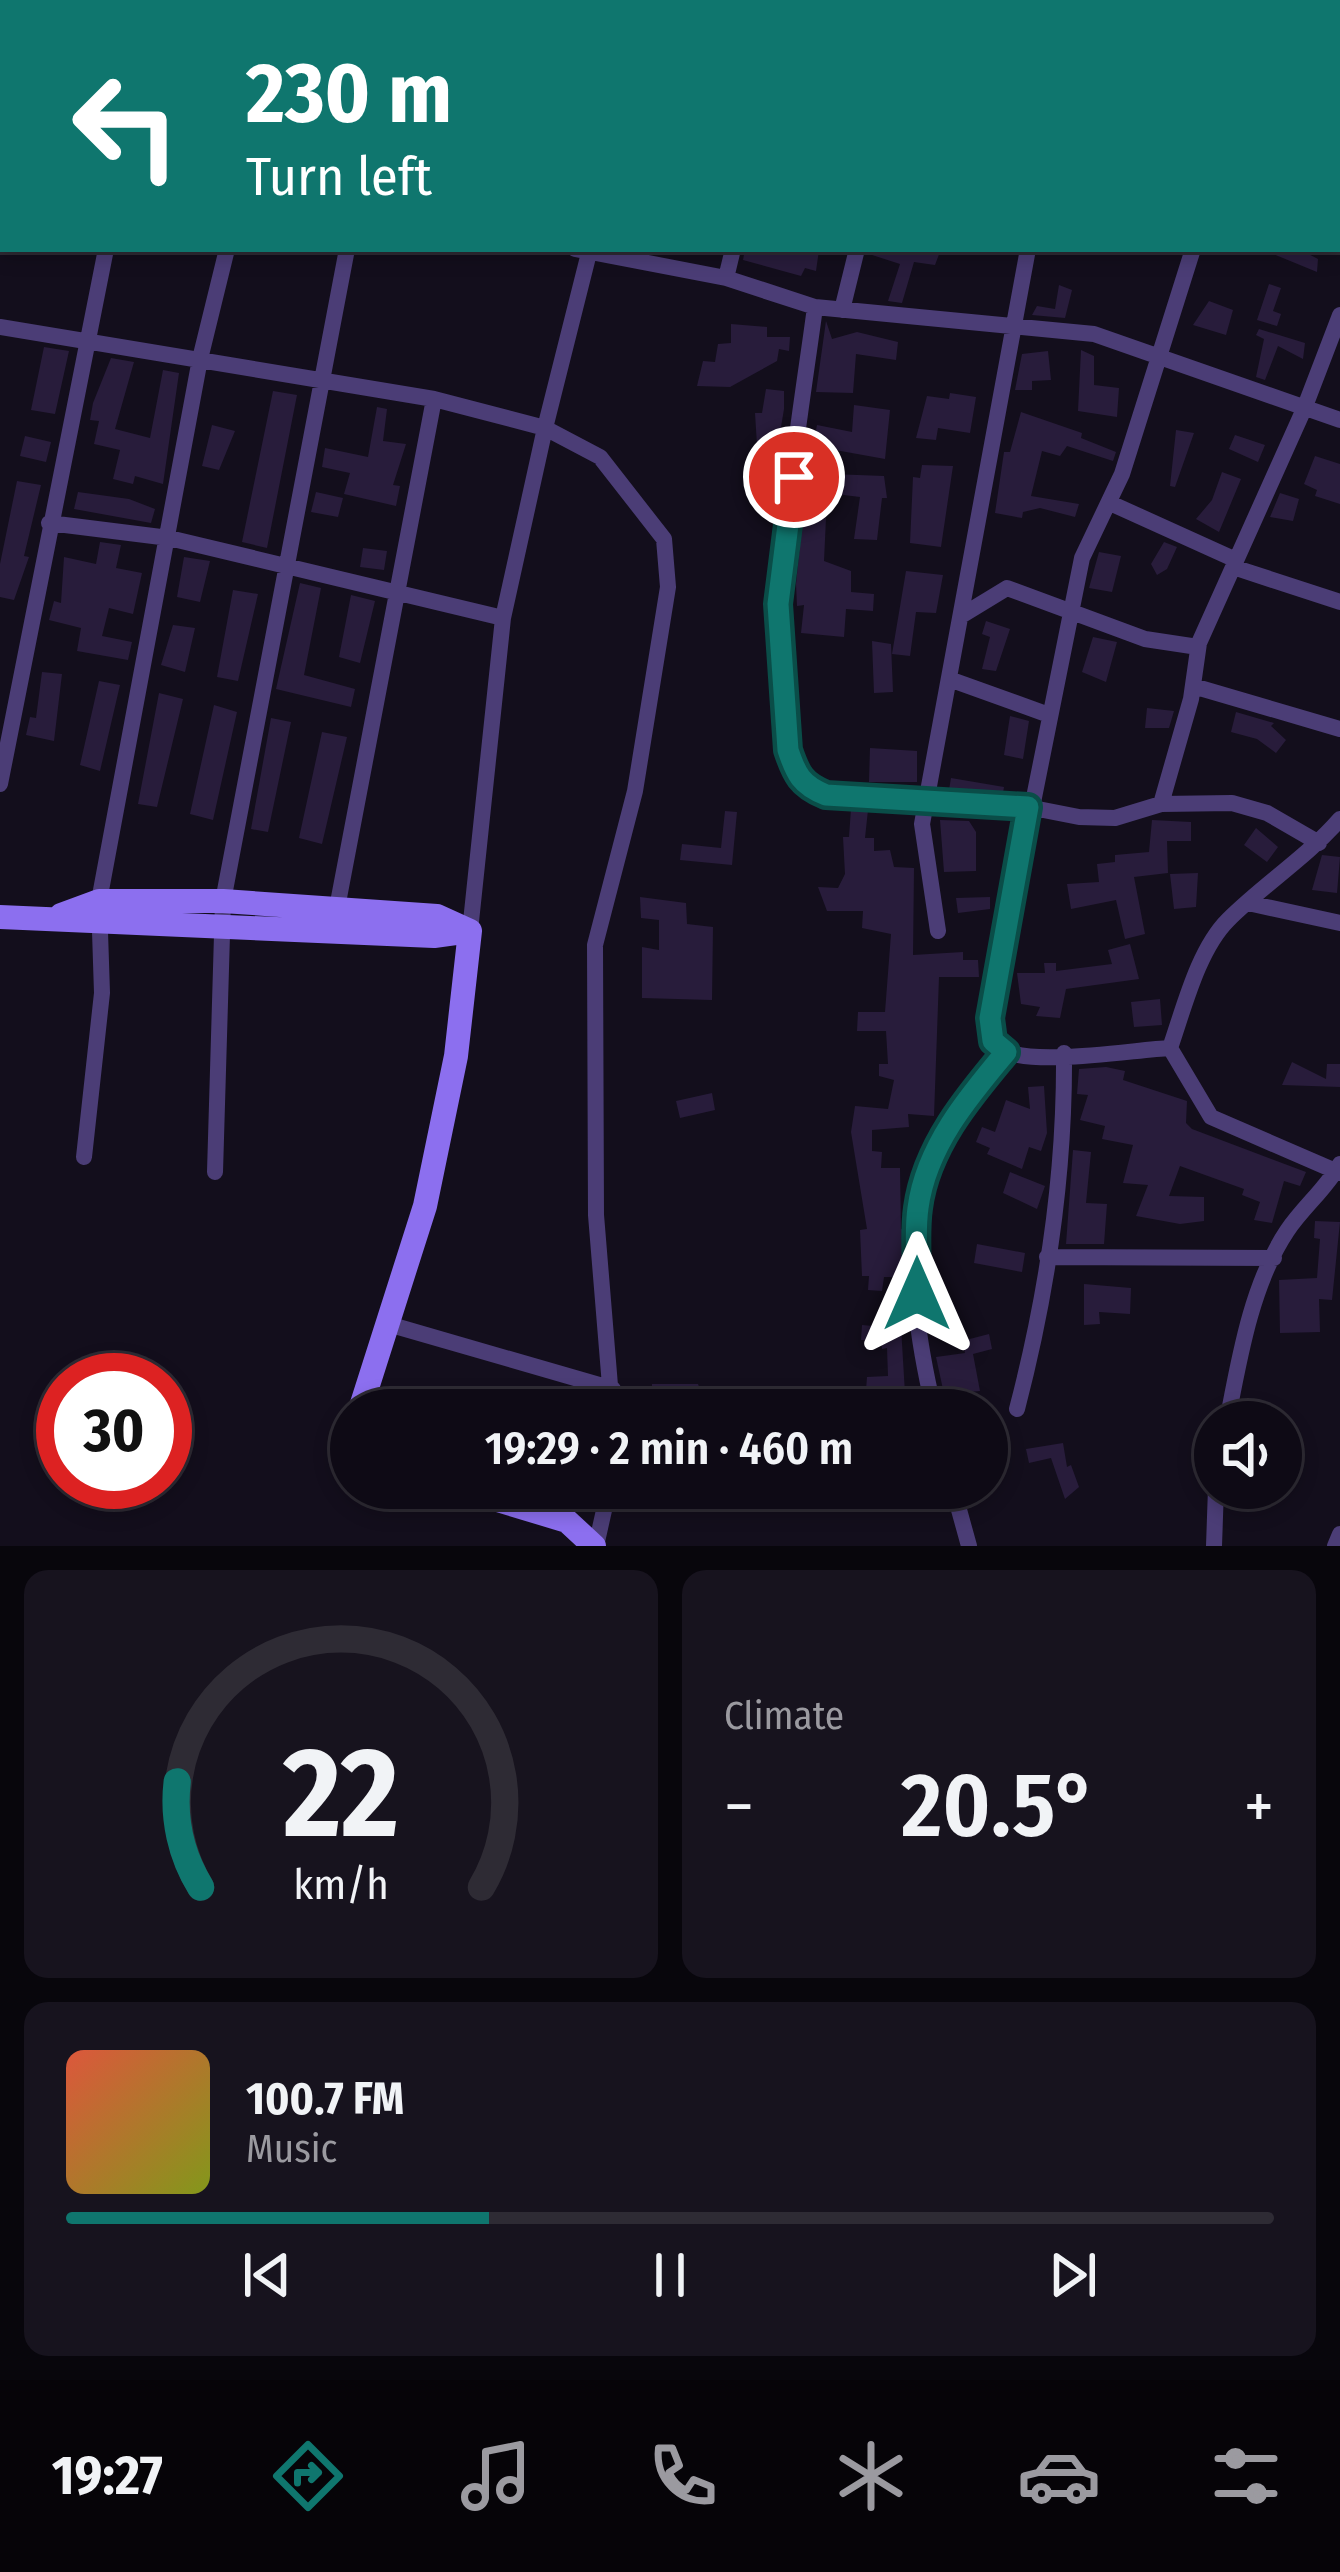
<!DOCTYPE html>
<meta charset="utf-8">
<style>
body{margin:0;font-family:"Fira Sans Condensed",sans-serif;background:#17131e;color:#f1f3f6;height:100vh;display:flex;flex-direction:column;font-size:45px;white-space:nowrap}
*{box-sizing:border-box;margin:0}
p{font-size:39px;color:#9b9aa0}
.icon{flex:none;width:66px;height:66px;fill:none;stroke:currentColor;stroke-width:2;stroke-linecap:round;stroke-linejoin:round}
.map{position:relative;height:1546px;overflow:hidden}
.details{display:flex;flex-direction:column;gap:24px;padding:24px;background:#08060c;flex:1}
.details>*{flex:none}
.hud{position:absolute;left:0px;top:0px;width:1341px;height:252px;box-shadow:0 6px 18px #0003,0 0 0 3px #2e2b34;background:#0f766e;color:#fff;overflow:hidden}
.controls{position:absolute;left:1194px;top:1401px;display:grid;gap:24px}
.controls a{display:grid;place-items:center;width:108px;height:108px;border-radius:50%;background:#0e0a15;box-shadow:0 6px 18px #0003,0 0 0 3px #2e2b34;font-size:60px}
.speed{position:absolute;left:36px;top:1353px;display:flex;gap:24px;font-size:60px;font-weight:700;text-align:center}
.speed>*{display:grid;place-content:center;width:156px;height:156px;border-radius:50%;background:#0e0a15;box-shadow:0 6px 18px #0003,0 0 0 3px #2e2b34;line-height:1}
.speed .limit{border:18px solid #d22;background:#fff;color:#111}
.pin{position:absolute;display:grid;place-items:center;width:102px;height:102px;color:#fff;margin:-51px;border:6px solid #fff;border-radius:50%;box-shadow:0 3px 12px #0007}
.me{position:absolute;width:132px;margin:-66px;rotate:0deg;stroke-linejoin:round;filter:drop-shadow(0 0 9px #0008)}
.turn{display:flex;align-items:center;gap:42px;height:252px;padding:0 48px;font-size:54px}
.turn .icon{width:156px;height:156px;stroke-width:2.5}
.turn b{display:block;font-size:84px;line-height:102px}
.big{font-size:90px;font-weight:600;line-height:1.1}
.details .widget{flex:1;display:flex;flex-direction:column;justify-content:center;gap:18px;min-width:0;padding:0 42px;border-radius:24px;background:#17131e}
.details .dial{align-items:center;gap:0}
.dial svg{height:312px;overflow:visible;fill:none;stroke:#2e2b34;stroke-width:7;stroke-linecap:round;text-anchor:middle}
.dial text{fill:#f1f3f6;stroke:none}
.song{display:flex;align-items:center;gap:36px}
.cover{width:144px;height:144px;border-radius:18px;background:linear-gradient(135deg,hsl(10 70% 55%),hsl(70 70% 35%))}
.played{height:12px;border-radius:6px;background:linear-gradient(90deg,#0f766e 35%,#2e2b34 35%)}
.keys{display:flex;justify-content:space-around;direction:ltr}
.heat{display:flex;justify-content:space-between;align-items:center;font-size:66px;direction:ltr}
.details .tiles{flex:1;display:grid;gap:24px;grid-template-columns:1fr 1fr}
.widget:last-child{grid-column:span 2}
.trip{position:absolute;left:330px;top:1389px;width:678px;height:120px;border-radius:60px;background:#0e0a15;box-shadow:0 6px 18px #0003,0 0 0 3px #2e2b34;font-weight:600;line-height:120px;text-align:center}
.dock{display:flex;height:192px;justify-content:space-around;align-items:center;background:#060408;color:#9b9aa0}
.dock .icon{width:84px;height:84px}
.dock .current{color:#0f766e}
.dock b{font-size:54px;color:#f1f3f6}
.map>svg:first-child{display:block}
</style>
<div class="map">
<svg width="1340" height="1546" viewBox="0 0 1340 1546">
<rect width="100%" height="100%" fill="#130e1c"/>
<path fill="#281c3b" d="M 745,249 L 819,250 L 816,271 L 805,268 L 801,276 L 743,260 Z
M 869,249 L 941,249 L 935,265 L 914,262 L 902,303 L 888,301 L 900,264 L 869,254 Z
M 1261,249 L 1299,249 L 1318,259 L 1317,272 Z
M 1269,284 L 1281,288 L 1273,311 L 1281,314 L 1277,326 L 1257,320 Z
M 1059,285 L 1072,290 L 1065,318 L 1032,315 L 1037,306 L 1055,309 Z
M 1209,301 L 1233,310 L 1226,335 L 1193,325 Z
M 826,321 L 832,339 L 857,332 L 898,342 L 896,360 L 856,354 L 853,393 L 816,392 Z
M 731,324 L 767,327 L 767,337 L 790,337 L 789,351 L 779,349 L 777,361 L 730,387 L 697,386 L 703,361 L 715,362 L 718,344 L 731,343 Z
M 1259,329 L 1305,343 L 1303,359 L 1278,346 L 1265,380 L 1256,377 L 1264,339 L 1256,335 Z
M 44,347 L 69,351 L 55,414 L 31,410 Z
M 1081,350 L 1094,356 L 1094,385 L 1119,388 L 1117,417 L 1078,411 Z
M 1048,351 L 1051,380 L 1032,381 L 1032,390 L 1015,390 L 1022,354 Z
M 111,358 L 134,362 L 115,429 L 150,438 L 163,370 L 179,373 L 163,484 L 135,476 L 133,484 L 113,479 L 120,450 L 94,444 L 99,421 L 90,420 L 93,403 Z
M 766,389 L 784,391 L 784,409 L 780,433 L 774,434 L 779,458 L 758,461 L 755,413 L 762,413 Z
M 273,391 L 297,395 L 267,548 L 242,542 Z
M 950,393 L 976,397 L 970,433 L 938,428 L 936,440 L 916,438 L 927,396 L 949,399 Z
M 854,405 L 890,410 L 885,459 L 813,446 L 817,425 L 852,432 Z
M 377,407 L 387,409 L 383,441 L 406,444 L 393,485 L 400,486 L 396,506 L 344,494 L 350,473 L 322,467 L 325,448 L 368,457 Z
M 1021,412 L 1082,433 L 1081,438 L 1116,452 L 1113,461 L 1067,446 L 1060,456 L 1042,451 L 1031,496 L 1079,504 L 1075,517 L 1040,508 L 1023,512 L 1022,518 L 995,513 L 1004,452 L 1010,452 Z
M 212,425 L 235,431 L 219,470 L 202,466 Z
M 1176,430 L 1194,433 L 1175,487 L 1170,486 Z
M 1235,435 L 1265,445 L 1258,462 L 1229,449 Z
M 25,436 L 51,442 L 46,462 L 20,456 Z
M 1315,456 L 1340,464 L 1340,504 L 1315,496 L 1317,490 L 1304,484 Z
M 922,465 L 953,466 L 941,547 L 910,543 L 913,477 L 920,478 Z
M 1222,472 L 1241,479 L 1219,532 L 1196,519 L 1212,500 Z
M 805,473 L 884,476 L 887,498 L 882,498 L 877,540 L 854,539 L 860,497 L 803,490 Z
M 17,481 L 41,485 L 24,556 L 29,557 L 14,600 L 0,597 L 0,564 Z
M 78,492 L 129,499 L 155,509 L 151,523 L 74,509 Z
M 316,492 L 343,498 L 338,517 L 311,512 Z
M 1280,493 L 1299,499 L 1293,521 L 1270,517 Z
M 803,516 L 826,518 L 824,561 L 851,571 L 851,592 L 874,594 L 873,611 L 846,609 L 844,637 L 801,633 L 804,605 L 797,606 L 796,584 Z
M 100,542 L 121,545 L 116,568 L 142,573 L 133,614 L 109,608 L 102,636 L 132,642 L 128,660 L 77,651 L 81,628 L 49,620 L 54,601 L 61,603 L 64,557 L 96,564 Z
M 1164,542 L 1177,547 L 1167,569 L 1157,575 L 1151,564 Z
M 363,548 L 387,551 L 384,570 L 360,567 Z
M 1099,552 L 1121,556 L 1112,592 L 1089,588 Z
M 184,557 L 210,561 L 200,602 L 177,597 Z
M 906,571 L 943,575 L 936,613 L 916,612 L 910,656 L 892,654 Z
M 300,583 L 321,588 L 304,675 L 355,689 L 351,707 L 276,689 Z
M 233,590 L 258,594 L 238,681 L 217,677 Z
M 351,595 L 375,601 L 360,663 L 339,657 Z
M 986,621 L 1010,629 L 996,671 L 982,669 L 990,637 L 982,634 Z
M 173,625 L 195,628 L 185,672 L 161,665 Z
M 1093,637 L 1117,642 L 1106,682 L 1082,672 Z
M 872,641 L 891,644 L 893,692 L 874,693 Z
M 42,672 L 62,674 L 54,741 L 26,735 L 30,717 L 36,718 Z
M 99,681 L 120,685 L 100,771 L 80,765 Z
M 159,693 L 183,699 L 157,807 L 138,804 Z
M 214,705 L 237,712 L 213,820 L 190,814 Z
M 1147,708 L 1174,711 L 1169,728 L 1145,728 Z
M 1236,712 L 1274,723 L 1271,726 L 1286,740 L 1276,753 L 1257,739 L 1231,732 Z
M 1010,716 L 1029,721 L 1023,759 L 1004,755 Z
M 271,718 L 291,722 L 268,832 L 251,829 Z
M 322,732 L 347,737 L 322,844 L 299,838 Z
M 870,748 L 917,751 L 917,782 L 869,782 Z
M 951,778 L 1004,787 L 1003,793 L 949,790 Z
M 851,809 L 868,810 L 865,838 L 874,838 L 874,851 L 890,850 L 894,867 L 914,868 L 913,955 L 963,952 L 963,960 L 978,960 L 979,977 L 939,977 L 934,1116 L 908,1114 L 909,1127 L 872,1130 L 872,1151 L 882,1152 L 881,1168 L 900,1168 L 901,1229 L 905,1229 L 901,1277 L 884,1277 L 882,1291 L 868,1290 L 869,1276 L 862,1276 L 860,1230 L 867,1229 L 851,1132 L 855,1106 L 888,1109 L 894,1080 L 879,1076 L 879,1064 L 888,1064 L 886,1031 L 857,1031 L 858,1012 L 885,1012 L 891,934 L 862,928 L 863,911 L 827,911 L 818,887 L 838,888 L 845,874 L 843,837 L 849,837 Z
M 725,811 L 737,812 L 732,865 L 680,860 L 682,844 L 721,848 Z
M 940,820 L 969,821 L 976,832 L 976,871 L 944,872 Z
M 1152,820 L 1191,822 L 1191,841 L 1167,841 L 1168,873 L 1134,877 L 1145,934 L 1125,939 L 1116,900 L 1071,909 L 1067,884 L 1099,882 L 1097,864 L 1115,862 L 1115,855 L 1149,852 Z
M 1256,828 L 1278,847 L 1267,862 L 1244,845 Z
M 1322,855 L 1340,857 L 1337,893 L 1312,890 Z
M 1198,873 L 1196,907 L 1174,909 L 1170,874 Z
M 640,897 L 686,903 L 687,924 L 713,927 L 712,1000 L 642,998 L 642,947 L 659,950 L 659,920 L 641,918 Z
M 990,897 L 990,909 L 958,913 L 956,898 Z
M 1130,944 L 1139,979 L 1066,989 L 1060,1018 L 1036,1016 L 1040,1007 L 1021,1004 L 1017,973 L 1045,973 L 1044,963 L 1056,963 L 1056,971 L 1112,964 L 1108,950 Z
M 1160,999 L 1162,1025 L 1134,1027 L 1131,1002 Z
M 1292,1062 L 1326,1079 L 1327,1064 L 1340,1064 L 1340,1087 L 1282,1085 Z
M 1106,1067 L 1125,1071 L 1123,1080 L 1187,1101 L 1186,1123 L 1192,1129 L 1306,1172 L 1300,1186 L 1284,1181 L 1272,1223 L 1254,1220 L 1260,1202 L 1242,1195 L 1244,1189 L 1180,1166 L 1169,1196 L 1204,1197 L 1204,1221 L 1180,1224 L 1136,1216 L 1148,1185 L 1123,1183 L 1133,1145 L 1102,1139 L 1105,1126 L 1080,1120 L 1088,1095 L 1077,1094 L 1079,1069 Z
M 1044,1086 L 1047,1133 L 1041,1151 L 1029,1147 L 1022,1169 L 987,1154 L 990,1148 L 976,1142 L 982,1127 L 995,1132 L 1006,1100 L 1030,1109 L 1028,1087 Z
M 712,1093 L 715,1110 L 680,1118 L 676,1101 Z
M 1073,1150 L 1091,1152 L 1086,1203 L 1107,1204 L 1104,1244 L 1066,1244 Z
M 1010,1172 L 1045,1186 L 1037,1209 L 1003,1193 Z
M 1315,1221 L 1340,1222 L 1332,1300 L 1319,1299 L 1320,1332 L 1280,1333 L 1279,1280 L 1317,1278 L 1320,1239 L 1314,1238 Z
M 977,1244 L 1025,1253 L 1022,1272 L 974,1263 Z
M 1084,1284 L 1131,1288 L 1130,1314 L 1099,1312 L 1100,1324 L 1084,1325 Z
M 884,1310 L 900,1310 L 906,1410 L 891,1410 L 891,1403 L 865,1404 L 867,1377 L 888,1376 L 887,1348 L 882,1349 L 881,1341 L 861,1340 L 862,1325 L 883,1327 Z
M 989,1334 L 992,1349 L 973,1354 L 980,1391 L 944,1394 L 936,1357 L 965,1353 L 962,1341 Z
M 652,1384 L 698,1384 L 708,1410 L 652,1404 Z
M 1063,1443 L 1067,1467 L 1071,1465 L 1079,1487 L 1065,1499 L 1051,1458 L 1029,1463 L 1026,1449 Z"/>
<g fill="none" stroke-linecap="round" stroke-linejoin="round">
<path stroke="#4b3d76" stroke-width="16" d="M 935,0 L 941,3
M 1175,0 L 1180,3
M 635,3 L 635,0
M 807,3 L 808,0
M 1121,3 L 1123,0
M 1338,131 L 1340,131
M 575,249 L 726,278 L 815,307 L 1094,334 L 1340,420
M 1193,249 L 1122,474 L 1082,558 L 990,1017 C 992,1030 992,1045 1005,1051 C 1037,1066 1132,1050 1170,1048 C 1184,1008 1198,950 1228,920 C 1264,884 1306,858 1340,819
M 726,278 L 733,249
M 815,307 C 802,410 748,706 805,786 L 826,795 L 1028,807 L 1079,817 L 1115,818 L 1161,804 L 1232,803 L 1267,813 L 1319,843
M 842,310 L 857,249
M 0,327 L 434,399 L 545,428 L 590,249
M 1110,503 L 1236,560
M 49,523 L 169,538 L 503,618
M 1233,567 L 1340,602
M 961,616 L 1007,588 L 1145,639 L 1198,647
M 949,679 L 1049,715
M 1193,686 L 1340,729
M 0,784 L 106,249
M 1161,804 L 1191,699 L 1199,643 L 1304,409 L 1340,315
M 1248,903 L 1340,923
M 337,908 L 434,399
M 470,931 L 503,618 L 545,428 L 600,457 L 664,539 L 668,587 L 635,791 L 595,945 L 596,1215 L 612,1410
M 938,931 L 922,824 L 1028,249
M 1170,1048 L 1211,1117 L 1340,1173
M 84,1157 L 102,993 L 99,901 L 200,359 L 227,249
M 215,1172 L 223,901 L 347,249
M 1047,1257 L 1274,1258
M 388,1324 L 613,1389
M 1017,1409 C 1047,1294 1065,1173 1064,1053
M 934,1410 C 899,1260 904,1172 1006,1052
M 1227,1422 C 1239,1360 1251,1285 1287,1231 C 1303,1207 1325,1190 1340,1164
M 953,1488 L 969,1546
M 596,1546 L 609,1488
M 1214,1546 L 1216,1488
M 1335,1546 L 1340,1534"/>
<path stroke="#8c6fef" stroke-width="24" d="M 40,3 L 41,0
M 0,154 L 3,144
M 61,915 L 99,901 L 223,901 L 437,916 L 470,931
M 0,917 L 434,936 L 470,931
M 360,1410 L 425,1206 L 456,1056 L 470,931
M 458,1488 L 567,1521 L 594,1546"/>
</g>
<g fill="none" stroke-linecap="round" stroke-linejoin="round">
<g stroke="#0a4d48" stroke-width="30">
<path id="route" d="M 794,477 L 778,604 L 788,750 C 796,774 801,785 826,795 L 1028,807 L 990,1018 L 993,1041 L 1006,1052 C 968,1097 926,1147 918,1208 C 914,1235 918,1266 917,1294"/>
</g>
<use href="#route" stroke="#0f766e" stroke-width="21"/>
</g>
</svg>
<div class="controls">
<a><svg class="icon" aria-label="sound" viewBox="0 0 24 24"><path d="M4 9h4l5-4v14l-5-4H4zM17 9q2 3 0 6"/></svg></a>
</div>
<div class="speed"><div class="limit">30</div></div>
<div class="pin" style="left:794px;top:477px;background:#d93025"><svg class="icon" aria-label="arrive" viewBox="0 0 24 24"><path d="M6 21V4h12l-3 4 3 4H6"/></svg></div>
<svg class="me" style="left:917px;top:1294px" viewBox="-20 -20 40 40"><path d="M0-17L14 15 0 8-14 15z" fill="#0f766e" stroke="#fff" stroke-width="4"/></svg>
<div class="trip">19:29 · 2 min · 460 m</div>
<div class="hud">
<div class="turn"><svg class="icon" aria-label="left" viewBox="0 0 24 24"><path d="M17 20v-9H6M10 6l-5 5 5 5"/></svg><div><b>230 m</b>Turn left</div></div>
</div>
</div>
<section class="details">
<div class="tiles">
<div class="widget dial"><svg viewBox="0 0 100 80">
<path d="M14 69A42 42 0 1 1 86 69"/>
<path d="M14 69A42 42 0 0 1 8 42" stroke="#0f766e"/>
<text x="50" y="56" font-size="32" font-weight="700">22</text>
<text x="50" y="72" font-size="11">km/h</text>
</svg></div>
<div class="widget"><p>Climate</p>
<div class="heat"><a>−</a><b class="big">20.5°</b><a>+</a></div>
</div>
<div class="widget">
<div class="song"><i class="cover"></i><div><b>100.7 FM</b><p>Music</p></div></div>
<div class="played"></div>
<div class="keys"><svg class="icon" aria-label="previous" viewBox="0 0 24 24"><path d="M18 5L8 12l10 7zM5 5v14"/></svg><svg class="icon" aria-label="pause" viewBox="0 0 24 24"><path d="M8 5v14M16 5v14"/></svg><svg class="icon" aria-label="next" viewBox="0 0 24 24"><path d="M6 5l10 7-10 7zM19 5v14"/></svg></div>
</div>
</div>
</section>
<nav class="dock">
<b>19:27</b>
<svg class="icon current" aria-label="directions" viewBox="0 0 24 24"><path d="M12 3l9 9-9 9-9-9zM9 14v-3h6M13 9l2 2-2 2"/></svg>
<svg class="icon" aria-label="music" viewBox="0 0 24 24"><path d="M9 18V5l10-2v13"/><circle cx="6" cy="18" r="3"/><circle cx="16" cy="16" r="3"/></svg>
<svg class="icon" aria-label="phone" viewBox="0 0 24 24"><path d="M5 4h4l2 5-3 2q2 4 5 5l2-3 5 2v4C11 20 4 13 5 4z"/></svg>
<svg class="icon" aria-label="climate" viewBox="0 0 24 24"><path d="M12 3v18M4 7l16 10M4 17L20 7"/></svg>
<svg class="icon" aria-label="car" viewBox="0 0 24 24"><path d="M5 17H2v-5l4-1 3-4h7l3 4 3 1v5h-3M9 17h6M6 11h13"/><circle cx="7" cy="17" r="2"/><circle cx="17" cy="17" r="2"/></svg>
<svg class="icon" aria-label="filters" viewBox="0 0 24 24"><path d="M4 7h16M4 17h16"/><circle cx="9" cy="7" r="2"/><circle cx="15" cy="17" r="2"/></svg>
</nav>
